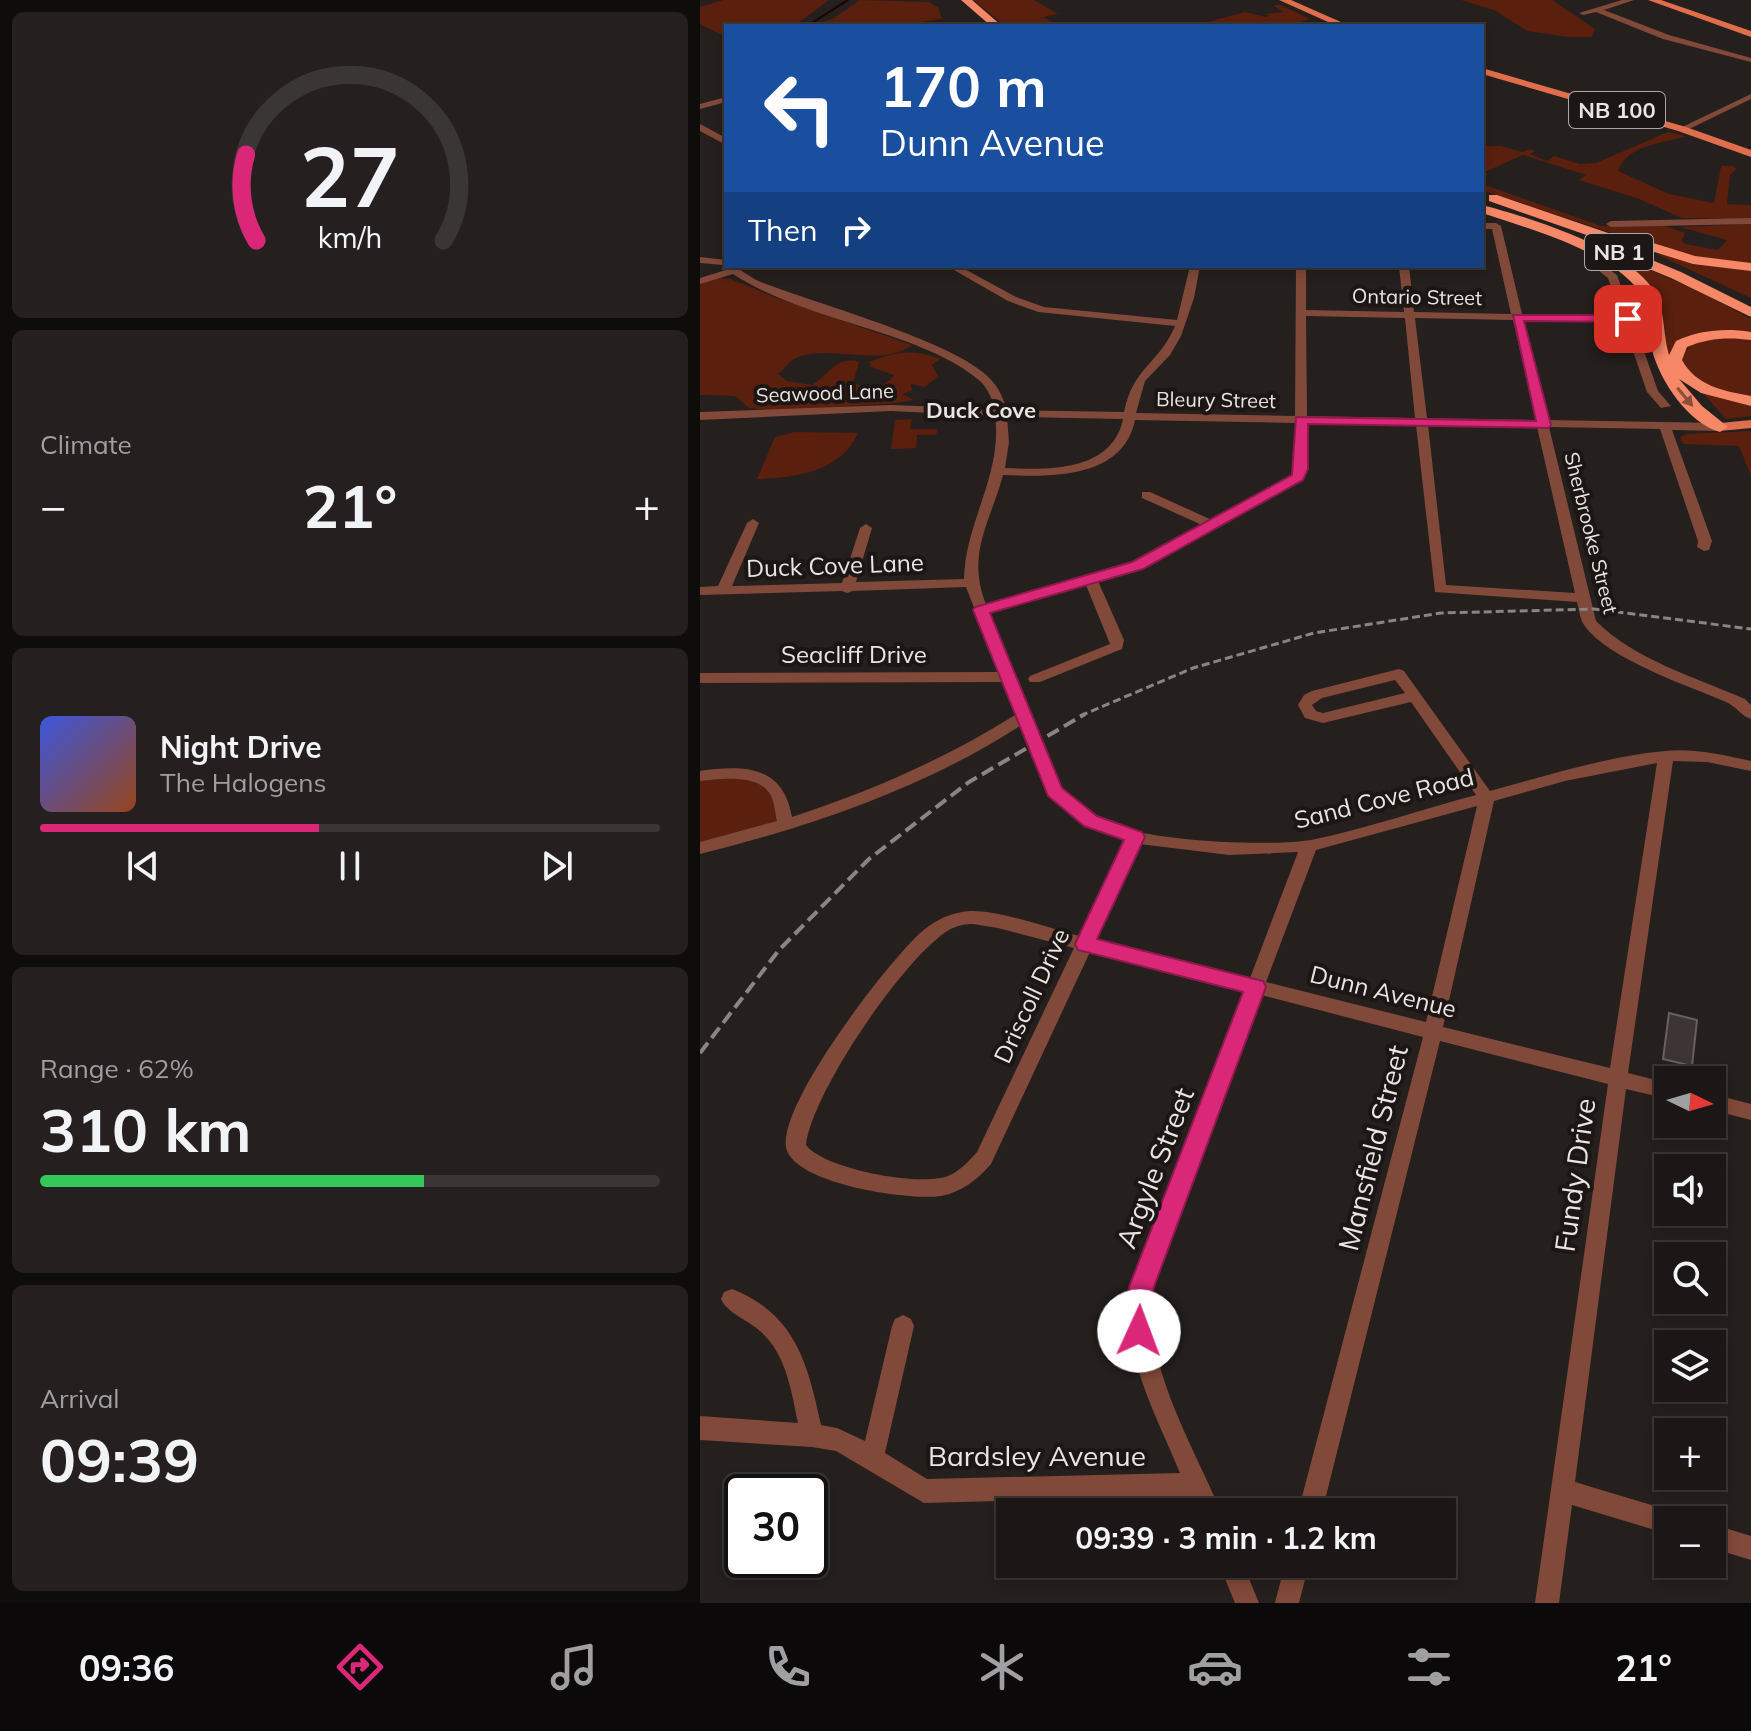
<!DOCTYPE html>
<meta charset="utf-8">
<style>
body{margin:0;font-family:Mulish,sans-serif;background:#25201f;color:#f1f3f6;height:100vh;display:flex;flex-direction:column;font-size:30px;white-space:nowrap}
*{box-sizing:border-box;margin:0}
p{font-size:26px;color:#a09fa1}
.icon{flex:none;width:44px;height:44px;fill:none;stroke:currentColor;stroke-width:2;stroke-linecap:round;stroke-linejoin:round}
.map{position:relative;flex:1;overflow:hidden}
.sheet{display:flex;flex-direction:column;gap:12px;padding:12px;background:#0f0d0c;width:700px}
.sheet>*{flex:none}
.guide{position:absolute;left:24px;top:24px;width:760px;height:244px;border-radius:0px;box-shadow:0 4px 12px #0003,0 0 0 2px #3a3635;background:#1a4fa0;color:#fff;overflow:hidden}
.needle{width:52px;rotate:95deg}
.tools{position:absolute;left:954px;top:1066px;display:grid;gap:16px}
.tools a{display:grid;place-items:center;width:72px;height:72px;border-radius:0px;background:#1c1716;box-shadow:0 4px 12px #0003,0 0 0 2px #3a3635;font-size:40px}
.speed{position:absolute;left:24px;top:1474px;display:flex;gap:16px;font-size:40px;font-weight:700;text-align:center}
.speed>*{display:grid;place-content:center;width:104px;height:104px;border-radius:50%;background:#1c1716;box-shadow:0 4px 12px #0003,0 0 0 2px #3a3635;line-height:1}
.speed .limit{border:4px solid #111;border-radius:12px;background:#fff;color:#111}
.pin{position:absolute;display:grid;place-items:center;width:68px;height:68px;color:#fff;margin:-34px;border-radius:16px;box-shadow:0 4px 12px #0006}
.me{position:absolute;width:88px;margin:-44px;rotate:2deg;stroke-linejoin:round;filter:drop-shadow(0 0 6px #0008)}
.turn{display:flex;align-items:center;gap:28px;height:168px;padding:0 24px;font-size:36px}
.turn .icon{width:104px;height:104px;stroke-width:2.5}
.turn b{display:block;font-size:56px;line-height:68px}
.then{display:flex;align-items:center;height:76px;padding:0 24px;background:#0003;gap:16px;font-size:30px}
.big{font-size:60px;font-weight:700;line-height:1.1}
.sheet .card{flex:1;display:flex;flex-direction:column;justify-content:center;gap:12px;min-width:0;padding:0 28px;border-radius:12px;background:#25201f}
.sheet .dial{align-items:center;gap:0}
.dial svg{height:208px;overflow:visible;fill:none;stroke:#3a3635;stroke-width:7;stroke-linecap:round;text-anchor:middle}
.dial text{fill:#f1f3f6;stroke:none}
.song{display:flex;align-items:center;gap:24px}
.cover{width:96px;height:96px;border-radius:12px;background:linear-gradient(135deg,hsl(230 70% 55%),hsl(20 70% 35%))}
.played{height:8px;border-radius:4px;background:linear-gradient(90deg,#db2777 45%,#3a3635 45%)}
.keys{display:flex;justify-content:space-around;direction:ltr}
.heat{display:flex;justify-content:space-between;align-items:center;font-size:44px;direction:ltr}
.charge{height:12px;border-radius:6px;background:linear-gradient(90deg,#34c759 62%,#3a3635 0)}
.trip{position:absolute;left:296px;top:1498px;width:460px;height:80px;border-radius:0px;background:#1c1716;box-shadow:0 4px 12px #0003,0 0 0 2px #3a3635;font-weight:700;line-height:80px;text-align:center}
.tabs{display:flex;height:128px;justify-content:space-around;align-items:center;background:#0b0909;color:#a09fa1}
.tabs .icon{width:56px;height:56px}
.tabs .active{color:#db2777}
.tabs b{font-size:36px;color:#f1f3f6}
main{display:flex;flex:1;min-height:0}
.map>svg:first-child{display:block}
</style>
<main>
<section class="sheet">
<div class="card dial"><svg viewBox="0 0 100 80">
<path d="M14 69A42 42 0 1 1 86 69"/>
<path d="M14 69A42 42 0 0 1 10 36" stroke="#db2777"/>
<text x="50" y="56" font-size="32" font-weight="700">27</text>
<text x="50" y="72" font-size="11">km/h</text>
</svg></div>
<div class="card"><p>Climate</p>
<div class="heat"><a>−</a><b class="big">21°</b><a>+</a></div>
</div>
<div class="card">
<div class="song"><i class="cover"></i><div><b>Night Drive</b><p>The Halogens</p></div></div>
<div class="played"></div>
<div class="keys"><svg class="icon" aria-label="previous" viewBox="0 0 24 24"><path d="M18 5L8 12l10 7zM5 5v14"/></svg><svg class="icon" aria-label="pause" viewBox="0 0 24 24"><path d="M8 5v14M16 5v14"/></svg><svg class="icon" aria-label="next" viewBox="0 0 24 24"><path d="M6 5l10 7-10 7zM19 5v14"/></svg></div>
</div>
<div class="card"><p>Range · 62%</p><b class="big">310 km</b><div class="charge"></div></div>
<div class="card"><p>Arrival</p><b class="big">09:39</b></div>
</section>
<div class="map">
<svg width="1051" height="1603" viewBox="0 0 1051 1603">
<rect width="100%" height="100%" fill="#251f1d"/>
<path fill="#5a1f0d" d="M 23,0 L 129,0 L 94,26 L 26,26 L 26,37 L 0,24 L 0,7 Z
M 160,0 L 229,2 L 238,7 L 242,19 L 193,26 L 112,26 L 134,18 Z
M 273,0 L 334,0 L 358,14 L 343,17 L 359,26 L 305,26 Z
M 761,0 L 852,0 L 895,29 L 892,37 L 868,37 L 827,31 L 794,10 Z
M 573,5 L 581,5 L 610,19 L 587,26 L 493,26 L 545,12 L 566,17 L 569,16 L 566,14 L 583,12 Z
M 968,132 L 986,136 C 962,144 928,144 918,171 L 969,194 L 1014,203 L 1021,166 L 1033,166 L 1036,169 L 1030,175 L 1027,204 L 1051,205 L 1051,219 L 982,218 L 939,199 L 879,180 L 886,175 L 823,155 L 785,172 L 788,174 L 782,178 L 782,146 L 801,146 L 822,152 L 830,149 L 835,151 L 830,154 L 847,161 L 854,156 L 880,164 L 896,163 Z
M 782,184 L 901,226 L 962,225 L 985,233 L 982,240 L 985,244 L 1018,250 L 1027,240 L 980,227 L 1051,224 L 1051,265 L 969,252 L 782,190 Z
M 897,247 L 999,291 L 1051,319 L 1051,332 C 1024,329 984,327 969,353 L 973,372 L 1007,411 L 969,370 L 964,358 L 958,310 L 950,290 L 924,266 L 892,249 Z
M 962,253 L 1051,269 L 1051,298 L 958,255 Z
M 18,278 L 31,279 L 74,297 L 212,345 C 178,369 132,343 96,358 C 89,361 85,369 78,374 L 87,381 L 112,385 C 130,374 136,355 159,362 L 153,383 C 167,388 186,389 194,375 L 171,367 L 169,362 C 193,352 216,348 240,359 L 232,365 L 238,376 L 225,387 L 211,384 L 212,391 L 202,394 L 214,400 L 195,403 L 75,411 L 49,408 L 35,396 L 0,395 L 0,282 Z
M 1011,337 L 1051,338 L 1051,397 L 1009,387 L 981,365 C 985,345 993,343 1011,337 Z
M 1002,392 L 1051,403 L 1051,416 L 1026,419 Z
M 212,419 L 210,429 L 238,429 L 236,435 L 217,435 L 216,448 L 191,449 L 195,420 Z
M 1051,431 L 1051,476 L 1039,446 L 983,444 L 980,437 L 986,434 Z
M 95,432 L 158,433 C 141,472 95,478 57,479 L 75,437 Z
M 0,776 L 41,776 L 70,785 L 85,823 L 0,848 Z"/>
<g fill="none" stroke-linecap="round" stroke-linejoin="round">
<path stroke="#230000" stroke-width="2" d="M 107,26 L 148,0"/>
</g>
<path fill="#3c3533" stroke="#68605e" stroke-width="2" d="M 969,1013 L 997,1020 L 992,1066 L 963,1059 Z"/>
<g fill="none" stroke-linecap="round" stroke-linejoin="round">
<path fill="#814939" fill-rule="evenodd" d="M 922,0 L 934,0 L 904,10 L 969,35 L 1051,58 L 1051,62 L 963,39 L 896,12 L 883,15 L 879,13 Z
M 1051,94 L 1051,99 L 985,131 L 978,129 Z
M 26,97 L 26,102 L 0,109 L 0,104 Z
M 0,124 L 26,138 L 26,145 L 0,131 Z
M 1051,218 L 1051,224 L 911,227 L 906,224 L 911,221 Z
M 782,223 L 796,223 L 801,226 L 822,314 L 921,316 L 908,278 L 898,270 L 907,268 L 917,275 L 958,391 L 971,406 L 961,408 L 947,392 L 923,322 L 823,320 L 847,420 L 1020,423 L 1026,427 L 1020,431 L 972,430 L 1012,541 L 1009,550 L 1004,551 L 997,547 L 998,541 L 960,429 L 849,427 L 896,621 C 935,660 995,677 1045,699 L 1051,705 L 1051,719 C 1041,716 1036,706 1026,702 C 987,685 909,660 884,625 C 880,619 879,609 877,602 L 735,592 L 716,425 L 607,423 L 607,469 L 602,480 L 442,569 L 398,581 L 424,640 L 422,649 L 340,682 L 330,682 L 328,679 L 330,676 L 410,644 L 386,585 L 289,612 L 355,778 C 370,798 387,813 411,824 C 449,841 569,847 611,840 C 666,829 722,809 776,795 L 711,702 L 623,723 L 605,718 L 598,705 L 604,695 L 612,691 L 699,669 L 704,671 L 790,791 C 845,776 909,756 965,751 C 994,748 1023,755 1051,761 L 1051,771 L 1007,762 L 973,761 L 928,1073 L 968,1083 L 968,1099 L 926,1089 L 875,1482 L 968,1510 L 977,1513 L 979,1520 L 968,1520 L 968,1534 L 872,1505 L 859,1603 L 835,1603 L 908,1084 L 740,1041 L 622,1512 L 598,1512 L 723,1037 L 561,995 L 453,1287 C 442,1364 492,1442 521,1512 L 497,1512 L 490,1496 L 224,1503 L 136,1451 L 112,1447 L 0,1440 L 0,1416 L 98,1423 C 91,1389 86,1354 60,1331 C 48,1320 27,1313 21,1299 L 24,1292 L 32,1289 C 96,1314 108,1365 121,1425 L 137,1428 L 165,1441 L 192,1326 L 195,1319 L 203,1315 L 211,1319 L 214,1326 L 185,1453 L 227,1479 L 480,1473 C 455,1412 421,1354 431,1287 L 545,991 L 390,952 L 291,1164 C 277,1180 262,1192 241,1196 C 211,1201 92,1184 86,1147 C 79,1103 186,965 219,934 C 232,922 246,915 262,912 C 290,906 350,929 380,936 L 425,840 C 353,818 345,791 320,726 C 222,789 112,826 0,854 L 0,842 L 77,821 C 75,813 75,804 71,796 C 60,773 20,779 0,781 L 0,771 C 44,765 83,765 92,817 C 171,791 245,759 315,715 L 302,682 L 0,683 L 0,673 L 299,672 L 266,587 L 153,591 L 147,593 L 142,591 L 0,595 L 0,587 L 18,586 L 47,523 L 53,519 L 59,523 L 32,586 L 142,583 L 160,528 L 166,524 L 172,528 L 156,582 L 264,579 C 265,522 303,474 295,416 L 191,411 L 0,420 L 0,412 L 191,405 L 295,409 C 293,401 288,389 281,382 C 260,363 231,351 205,341 C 148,320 84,307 33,274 L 0,284 L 0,278 L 26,270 L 23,265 L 0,263 L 0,257 L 26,260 L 26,266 L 34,266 L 56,280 C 107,301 264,343 293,382 C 299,389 305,401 306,410 L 424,412 C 433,367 459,364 475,326 L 338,312 L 308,301 L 247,266 L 259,266 L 316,297 L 344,307 L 477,320 L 490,266 L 500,266 L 494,298 L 481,336 L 470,355 L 445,381 L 436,413 L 595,416 L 596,266 L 606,266 L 606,310 L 704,312 L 699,266 L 709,266 L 714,312 L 811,314 L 792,229 L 782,229 ZM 606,316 L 705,318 L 715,418 L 607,416 ZM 715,318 L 813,320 L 836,420 L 727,418 ZM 307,417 L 320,417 L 423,419 C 412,472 348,470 305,468 L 309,442 ZM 435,420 L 595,423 L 595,469 L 593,475 L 512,520 L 450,492 L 442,492 L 442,498 L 502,525 L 432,563 L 286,604 C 266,554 290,523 303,475 C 351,477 423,479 435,420 ZM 728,425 L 837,427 L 875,593 L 746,585 ZM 695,680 L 705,693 L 623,713 L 616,711 L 612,705 L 622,698 ZM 957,763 L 910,1068 L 743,1027 L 794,801 L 865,781 ZM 777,806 L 726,1022 L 566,982 L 616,850 ZM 440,844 L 529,855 L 598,852 L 550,978 L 395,940 ZM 273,924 L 298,928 L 374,948 L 277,1152 C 269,1161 260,1171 248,1176 C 220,1187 124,1169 106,1145 C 111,1094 205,956 249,930 C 256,926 265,924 273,924 Z
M 1012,1094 L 1051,1104 L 1051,1120 L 1012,1110 Z
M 1012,1524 L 1051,1536 L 1051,1560 L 1012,1548 Z
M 519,1564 L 543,1564 L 559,1603 L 535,1603 Z
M 585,1564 L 609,1564 L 599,1603 L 575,1603 Z"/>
<path fill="#e06e4c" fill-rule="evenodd" d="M 579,0 L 591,0 L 650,26 L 637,26 Z
M 948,0 L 961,0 L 1051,31 L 1051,37 Z
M 782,68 L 986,127 L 1051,150 L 1051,157 L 978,131 L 782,74 Z
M 1051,420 L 1051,428 L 1020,431 L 1013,427 L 1020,423 Z"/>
<path fill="#f68868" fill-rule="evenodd" d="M 261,0 L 272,0 L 302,26 L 291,26 Z
M 789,195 L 797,195 L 911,234 L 921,233 L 995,256 L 1051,263 L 1051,271 L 993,264 L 932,245 L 921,247 L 789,201 Z
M 782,205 C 831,218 930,248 956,294 C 965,312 963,335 969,355 L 976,341 C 1000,330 1025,328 1051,332 L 1051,340 C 1029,337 1008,338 987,347 L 982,360 C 996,386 1024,391 1051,396 L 1051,406 L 1001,393 L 979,379 L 1002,406 L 1028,427 L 1020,432 C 988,423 960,381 952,350 C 948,331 951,307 939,291 C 908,250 829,229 782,213 Z
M 903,244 L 913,244 L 981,272 L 1051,307 L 1051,317 L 971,278 L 903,250 Z"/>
<path stroke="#8a8583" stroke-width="3" stroke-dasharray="8 4" stroke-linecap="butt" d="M 380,716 L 493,668 L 614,633 L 741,613 L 894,609 L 1051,629"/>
<path stroke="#8a8583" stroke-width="4" stroke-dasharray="13 6" stroke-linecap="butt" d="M 0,1053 L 79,950 L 169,859 L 269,782 L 385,714"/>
</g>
<defs><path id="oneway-solid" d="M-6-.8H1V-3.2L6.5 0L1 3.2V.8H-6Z" transform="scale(2)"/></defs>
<use fill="#894f3e" href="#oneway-solid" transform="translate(985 397) rotate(50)"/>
<path fill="#db2777" stroke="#8e194d" stroke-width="2" d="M 813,315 L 928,315 L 934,319 L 928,322 L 824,321 L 851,425 L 849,428 L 608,424 L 608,469 L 603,480 L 443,569 L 290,613 L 362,788 L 397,816 L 442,832 L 445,837 L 397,939 L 555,979 L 563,981 L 566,987 L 454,1287 C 451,1304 455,1325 448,1340 L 439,1343 L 430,1340 C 423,1323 426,1305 429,1287 L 543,992 L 378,950 L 375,944 L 424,840 L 384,826 L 348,796 L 273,610 L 275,607 L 432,562 L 592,475 L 596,417 L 836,421 Z"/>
<g text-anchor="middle" stroke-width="8" stroke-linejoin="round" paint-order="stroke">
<g font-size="20" fill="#eae5e4" stroke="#1c1614">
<text transform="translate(717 297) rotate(1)" y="7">Ontario Street</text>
<text transform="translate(125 393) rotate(-2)" y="7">Seawood Lane</text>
<text transform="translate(516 400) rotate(1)" y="7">Bleury Street</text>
<text transform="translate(891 533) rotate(76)" y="7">Sherbrooke Street</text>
</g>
<g fill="#1c1614" stroke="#aca7a6" stroke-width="2">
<rect x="869" y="92" width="96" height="36" rx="6"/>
<rect x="885" y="234" width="68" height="36" rx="6"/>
</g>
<g font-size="22" font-weight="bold" fill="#eae5e4">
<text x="917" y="118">NB 100</text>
<text x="919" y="260">NB 1</text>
</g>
<g font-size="22" font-weight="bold" fill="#eae5e4" stroke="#1c1614">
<text x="281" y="418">Duck Cove</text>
</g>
<g font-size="24" fill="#eae5e4" stroke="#1c1614">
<text transform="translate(135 566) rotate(-2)" y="8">Duck Cove Lane</text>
<text x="154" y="663">Seacliff Drive</text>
<text transform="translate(684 799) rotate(-14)" y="8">Sand Cove Road</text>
<text transform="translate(683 992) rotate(14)" y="8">Dunn Avenue</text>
<text transform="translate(332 996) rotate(-65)" y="8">Driscoll Drive</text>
</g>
<g font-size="28" fill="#eae5e4" stroke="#1c1614">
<text transform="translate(673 1148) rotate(-76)" y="10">Mansfield Street</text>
<text transform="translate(455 1168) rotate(-69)" y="10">Argyle Street</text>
<text transform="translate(875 1175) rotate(-82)" y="10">Fundy Drive</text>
<text x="337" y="1466">Bardsley Avenue</text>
</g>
</g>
</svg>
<div class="tools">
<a><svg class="needle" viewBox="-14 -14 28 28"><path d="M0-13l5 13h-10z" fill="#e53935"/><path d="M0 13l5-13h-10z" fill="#a09fa1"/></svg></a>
<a><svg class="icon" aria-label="sound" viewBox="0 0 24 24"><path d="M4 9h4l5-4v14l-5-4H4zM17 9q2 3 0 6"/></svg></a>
<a><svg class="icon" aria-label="search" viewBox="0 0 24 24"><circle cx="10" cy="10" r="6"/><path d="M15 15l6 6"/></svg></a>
<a><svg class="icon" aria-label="layers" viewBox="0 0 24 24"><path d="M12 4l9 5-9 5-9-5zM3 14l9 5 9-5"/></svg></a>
<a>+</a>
<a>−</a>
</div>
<div class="speed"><div class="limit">30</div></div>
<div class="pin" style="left:928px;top:319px;background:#d93025"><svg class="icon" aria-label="arrive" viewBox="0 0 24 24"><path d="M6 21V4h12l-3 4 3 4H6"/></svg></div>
<svg class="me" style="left:439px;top:1331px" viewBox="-20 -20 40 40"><circle r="19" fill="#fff"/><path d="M0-13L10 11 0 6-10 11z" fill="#db2777"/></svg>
<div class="trip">09:39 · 3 min · 1.2 km</div>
<div class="guide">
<div class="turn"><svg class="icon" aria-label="left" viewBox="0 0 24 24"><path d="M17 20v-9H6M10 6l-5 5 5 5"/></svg><div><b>170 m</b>Dunn Avenue</div></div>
<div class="then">Then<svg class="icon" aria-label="right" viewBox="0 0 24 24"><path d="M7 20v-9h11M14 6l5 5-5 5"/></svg></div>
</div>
</div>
</main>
<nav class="tabs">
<b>09:36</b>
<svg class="icon active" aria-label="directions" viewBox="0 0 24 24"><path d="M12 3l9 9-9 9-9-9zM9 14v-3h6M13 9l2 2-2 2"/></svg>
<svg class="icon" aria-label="music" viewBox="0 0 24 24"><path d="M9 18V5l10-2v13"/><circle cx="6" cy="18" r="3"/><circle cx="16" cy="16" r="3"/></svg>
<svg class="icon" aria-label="phone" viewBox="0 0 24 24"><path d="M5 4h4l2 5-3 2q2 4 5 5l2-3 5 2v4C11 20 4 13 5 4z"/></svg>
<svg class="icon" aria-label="climate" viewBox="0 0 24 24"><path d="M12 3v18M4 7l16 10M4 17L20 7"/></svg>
<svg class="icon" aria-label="car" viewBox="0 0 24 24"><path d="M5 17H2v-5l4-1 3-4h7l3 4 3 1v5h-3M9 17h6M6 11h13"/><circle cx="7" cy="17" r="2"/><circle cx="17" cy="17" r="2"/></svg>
<svg class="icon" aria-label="filters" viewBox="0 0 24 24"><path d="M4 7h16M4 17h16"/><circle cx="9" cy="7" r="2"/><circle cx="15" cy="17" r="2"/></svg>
<b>21°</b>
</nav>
